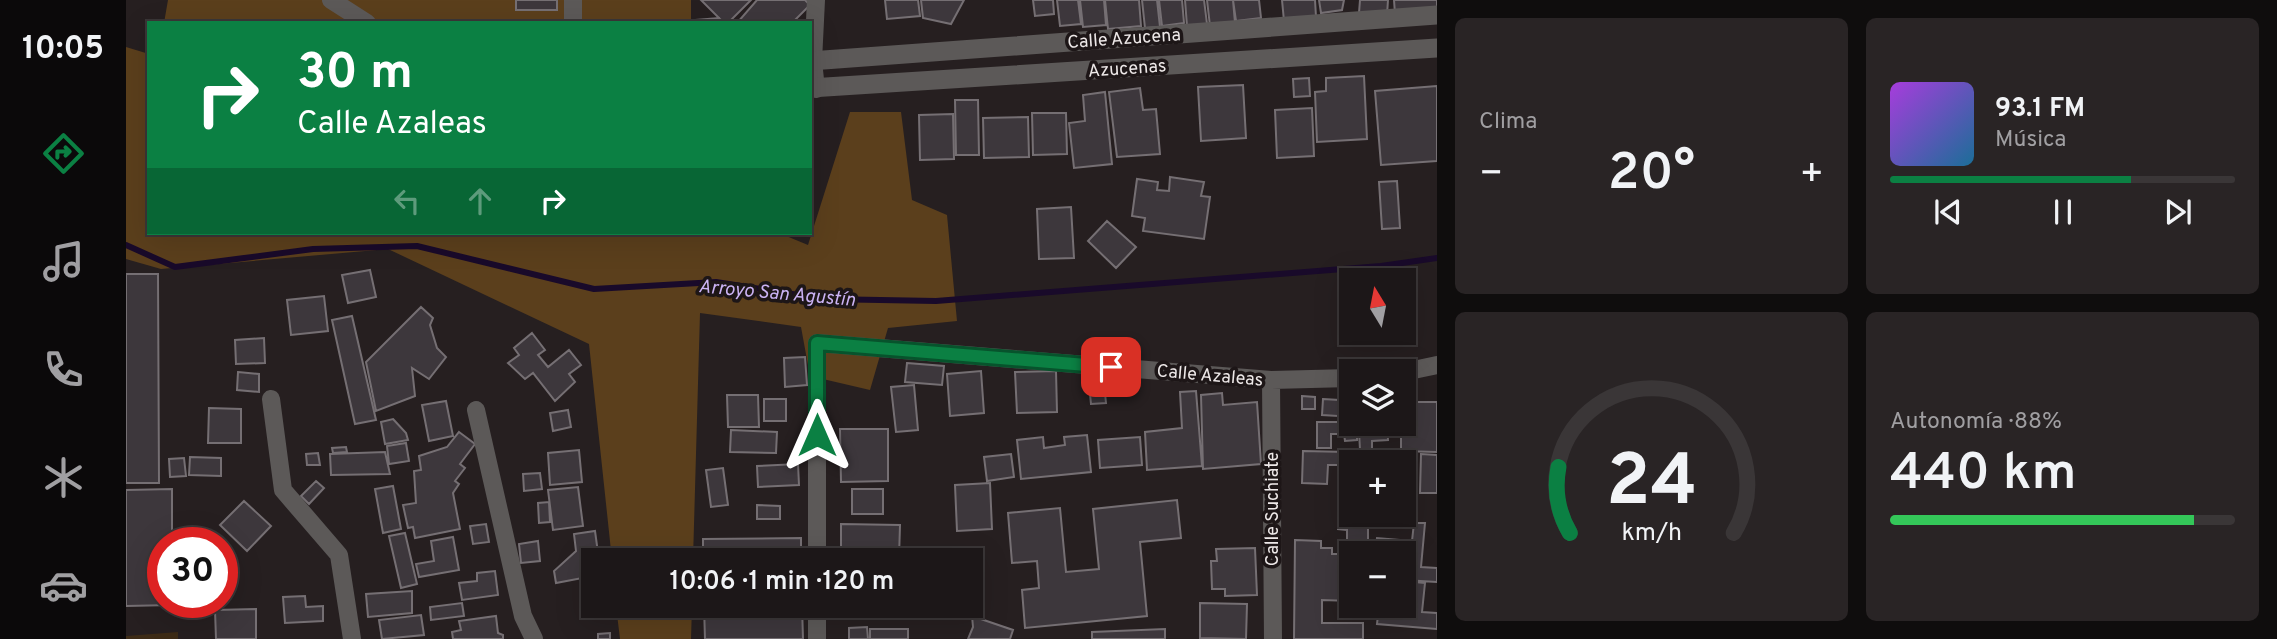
<!DOCTYPE html>
<html lang="es">
<meta charset="utf-8">
<style>
body{margin:0;font-family:Overpass,sans-serif;background:#292425;color:#f1f3f6;height:100vh;display:flex;flex-direction:column;font-size:26px;white-space:nowrap}
*{box-sizing:border-box;margin:0}
p{font-size:23px;color:#a09fa2}
.icon{flex:none;width:38px;height:38px;fill:none;stroke:currentColor;stroke-width:2;stroke-linecap:round;stroke-linejoin:round}
.map{position:relative;flex:1;overflow:hidden}
.details{display:flex;flex-direction:column;gap:18px;padding:18px;background:#0f0d0d;width:840px}
.details>*{flex:none}
.hud{position:absolute;left:21px;top:21px;width:665px;height:214px;border-radius:0px;box-shadow:0 7px 28px #0002,0 0 0 2px #3a3637;background:#0b8043;color:#fff;overflow:hidden}
.needle{width:46px;rotate:350deg}
.fabs{position:absolute;left:1213px;top:268px;display:grid;gap:14px}
.fabs a{display:grid;place-items:center;width:77px;height:77px;border-radius:0px;background:#1c1718;box-shadow:0 7px 28px #0002,0 0 0 2px #3a3637;font-size:35px}
.speed{position:absolute;left:21px;top:527px;display:flex;gap:14px;font-size:35px;font-weight:700;text-align:center}
.speed>*{display:grid;place-content:center;width:91px;height:91px;border-radius:50%;background:#1c1718;box-shadow:0 7px 28px #0002,0 0 0 2px #3a3637;line-height:1}
.speed .limit{border:10px solid #d22;background:#fff;color:#111}
.pin{position:absolute;display:grid;place-items:center;width:60px;height:60px;color:#fff;margin:-30px;border-radius:14px;box-shadow:0 4px 10px #0006}
.me{position:absolute;width:77px;margin:-38px;rotate:0deg;stroke-linejoin:round;filter:drop-shadow(0 0 5px #0008)}
.turn{display:flex;align-items:center;gap:24px;height:147px;padding:0 35px;font-size:32px}
.turn .icon{width:91px;height:91px;stroke-width:2.5}
.turn b{display:block;font-size:49px;line-height:60px}
.lanes{display:flex;align-items:center;height:66px;padding:0 35px;background:#0003;justify-content:center;gap:35px;direction:ltr}
.lanes .off{opacity:.35}
.big{font-size:52px;font-weight:600;line-height:1.1}
.details .card{flex:1;display:flex;flex-direction:column;justify-content:center;gap:10px;min-width:0;padding:0 24px;border-radius:10px;background:#292425}
.details .dial{align-items:center;gap:0}
.dial svg{height:182px;overflow:visible;fill:none;stroke:#3a3637;stroke-width:7;stroke-linecap:round;text-anchor:middle}
.dial text{fill:#f1f3f6;stroke:none}
.song{display:flex;align-items:center;gap:21px}
.cover{width:84px;height:84px;border-radius:10px;background:linear-gradient(135deg,hsl(280 70% 55%),hsl(200 70% 35%))}
.played{height:7px;border-radius:4px;background:linear-gradient(90deg,#0b8043 70%,#3a3637 70%)}
.keys{display:flex;justify-content:space-around;direction:ltr}
.heat{display:flex;justify-content:space-between;align-items:center;font-size:38px;direction:ltr}
.charge{height:10px;border-radius:5px;background:linear-gradient(90deg,#34c759 88%,#3a3637 0)}
.details .tiles{flex:1;display:grid;gap:18px;grid-template-columns:repeat(2,1fr)}
.trip{position:absolute;left:455px;top:548px;width:402px;height:70px;border-radius:0px;background:#1c1718;box-shadow:0 7px 28px #0002,0 0 0 2px #3a3637;font-weight:600;line-height:70px;text-align:center}
main{display:flex;flex:1;min-height:0}
.dock{display:flex;flex-direction:column;width:126px;justify-content:space-around;align-items:center;background:#0b090a;color:#a09fa2}
.dock .icon{width:49px;height:49px}
.dock .on{color:#0b8043}
.dock b{font-size:32px;color:#f1f3f6}
.map>svg:first-child{display:block}
</style>
<main>
<nav class="dock">
<b>10:05</b>
<svg class="icon on" aria-label="directions" viewBox="0 0 24 24"><path d="M12 3l9 9-9 9-9-9zM9 14v-3h6M13 9l2 2-2 2"/></svg>
<svg class="icon" aria-label="music" viewBox="0 0 24 24"><path d="M9 18V5l10-2v13"/><circle cx="6" cy="18" r="3"/><circle cx="16" cy="16" r="3"/></svg>
<svg class="icon" aria-label="phone" viewBox="0 0 24 24"><path d="M5 4h4l2 5-3 2q2 4 5 5l2-3 5 2v4C11 20 4 13 5 4z"/></svg>
<svg class="icon" aria-label="climate" viewBox="0 0 24 24"><path d="M12 3v18M4 7l16 10M4 17L20 7"/></svg>
<svg class="icon" aria-label="car" viewBox="0 0 24 24"><path d="M5 17H2v-5l4-1 3-4h7l3 4 3 1v5h-3M9 17h6M6 11h13"/><circle cx="7" cy="17" r="2"/><circle cx="17" cy="17" r="2"/></svg>
</nav>
<div class="map">
<svg width="1311" height="639" viewBox="0 0 1311 639">
<rect width="100%" height="100%" fill="#261f20"/>
<path fill="#3d2b16" d="M 52,632 L 52,639 L 0,639 L 0,636 Z"/>
<path fill="#5b3f1c" d="M 42,0 L 565,0 L 565,23 L 38,23 Z
M 0,47 L 23,54 L 23,233 L 653,233 L 682,245 L 724,112 L 775,112 L 786,200 L 821,215 L 831,321 L 762,328 L 744,390 L 684,376 L 675,327 L 574,313 L 567,560 L 486,560 L 463,344 L 262,249 L 35,269 L 0,259 Z
M 490,606 L 566,606 L 565,639 L 494,639 Z"/>
<g fill="none" stroke-linecap="round" stroke-linejoin="round">
<path stroke="#190a2a" stroke-width="6" d="M 0,245 L 49,267 L 187,249 L 291,246 L 468,289 L 590,282 L 698,299 L 810,301 L 1255,266 L 1311,258"/>
</g>
<path fill="#3d373c" stroke="#756f73" stroke-width="2" d="M 390,0 L 431,0 L 431,10 L 390,10 Z
M 575,0 L 625,0 L 602,23 L 598,23 Z
M 631,0 L 679,0 L 684,5 L 666,23 L 611,23 Z
M 759,0 L 792,0 L 794,16 L 761,19 Z
M 795,0 L 838,0 L 825,24 L 797,18 Z
M 907,0 L 927,0 L 928,14 L 909,16 Z
M 931,0 L 952,0 L 955,24 L 934,26 Z
M 954,0 L 978,0 L 980,25 L 957,27 Z
M 979,0 L 1013,0 L 1015,26 L 982,29 Z
M 1016,0 L 1031,0 L 1034,27 L 1019,28 Z
M 1033,0 L 1056,0 L 1058,23 L 1036,26 Z
M 1059,0 L 1078,0 L 1081,24 L 1061,26 Z
M 1081,0 L 1107,0 L 1109,23 L 1084,26 Z
M 1107,0 L 1133,0 L 1135,18 L 1110,21 Z
M 1156,0 L 1189,0 L 1190,17 L 1158,21 Z
M 1193,0 L 1218,0 L 1216,10 L 1195,13 Z
M 1234,0 L 1262,0 L 1261,15 L 1233,13 Z
M 1268,0 L 1311,0 L 1311,10 L 1269,14 Z
M 593,18 L 597,23 L 570,23 L 570,20 Z
M 1238,76 L 1241,139 L 1191,142 L 1189,92 L 1200,91 L 1200,78 Z
M 1183,78 L 1184,96 L 1168,97 L 1167,79 Z
M 1117,85 L 1120,138 L 1075,141 L 1072,87 Z
M 1311,86 L 1311,161 L 1255,165 L 1249,91 Z
M 1014,88 L 1017,110 L 1030,109 L 1034,154 L 991,157 L 983,92 Z
M 979,92 L 986,164 L 948,168 L 943,123 L 959,121 L 957,95 Z
M 829,100 L 852,100 L 853,155 L 830,155 Z
M 1186,108 L 1188,156 L 1151,158 L 1149,110 Z
M 906,113 L 940,113 L 941,154 L 907,155 Z
M 827,114 L 828,159 L 794,160 L 793,115 Z
M 902,117 L 903,157 L 858,158 L 857,118 Z
M 1044,177 L 1078,182 L 1075,196 L 1084,197 L 1078,239 L 1017,231 L 1019,218 L 1006,216 L 1011,179 L 1032,182 L 1031,190 L 1043,191 Z
M 1271,181 L 1274,228 L 1256,229 L 1253,182 Z
M 945,207 L 948,258 L 913,259 L 911,209 Z
M 981,221 L 1010,247 L 990,268 L 962,241 Z
M 244,270 L 250,297 L 222,303 L 216,275 Z
M 0,274 L 32,274 L 33,483 L 0,483 Z
M 198,296 L 202,331 L 165,335 L 161,300 Z
M 295,307 L 307,318 L 304,325 L 311,348 L 320,357 L 303,379 L 286,368 L 289,396 L 250,411 L 240,362 Z
M 226,316 L 250,420 L 229,424 L 206,320 Z
M 406,333 L 419,350 L 412,355 L 422,367 L 443,350 L 455,365 L 443,374 L 449,382 L 429,401 L 407,373 L 399,379 L 382,363 L 393,355 L 388,348 Z
M 138,338 L 139,363 L 110,364 L 109,340 Z
M 679,357 L 681,385 L 659,387 L 658,358 Z
M 781,363 L 818,366 L 816,385 L 779,382 Z
M 855,371 L 858,413 L 824,416 L 821,374 Z
M 930,371 L 931,412 L 891,413 L 889,372 Z
M 112,372 L 133,374 L 133,392 L 111,390 Z
M 978,383 L 980,403 L 965,404 L 963,384 Z
M 788,385 L 792,430 L 770,432 L 765,387 Z
M 1070,391 L 1076,466 L 1021,470 L 1019,432 L 1056,428 L 1054,392 Z
M 1096,393 L 1097,405 L 1131,402 L 1135,464 L 1077,469 L 1075,395 Z
M 601,395 L 632,395 L 633,427 L 602,427 Z
M 1176,396 L 1189,397 L 1189,409 L 1176,409 Z
M 638,399 L 660,399 L 660,421 L 638,421 Z
M 1197,399 L 1213,400 L 1212,416 L 1196,415 Z
M 320,401 L 327,436 L 303,441 L 296,405 Z
M 1278,402 L 1311,402 L 1311,452 L 1275,451 L 1275,435 L 1263,435 L 1263,424 L 1278,424 Z
M 1214,405 L 1225,405 L 1225,424 L 1231,424 L 1231,440 L 1219,441 Z
M 83,408 L 115,409 L 115,443 L 82,443 Z
M 442,410 L 445,427 L 427,431 L 424,413 Z
M 267,419 L 280,433 L 282,440 L 259,444 L 255,422 Z
M 1191,422 L 1216,422 L 1216,434 L 1205,434 L 1205,448 L 1191,448 Z
M 1248,424 L 1261,424 L 1262,440 L 1246,441 L 1246,449 L 1234,450 L 1233,431 L 1248,430 Z
M 714,429 L 762,429 L 762,481 L 715,482 Z
M 605,430 L 651,432 L 650,453 L 604,452 Z
M 333,432 L 349,444 L 334,464 L 339,468 L 329,481 L 333,484 L 327,493 L 334,529 L 289,538 L 287,527 L 282,528 L 277,505 L 290,503 L 288,471 L 295,470 L 293,456 L 321,447 Z
M 961,435 L 965,472 L 895,479 L 891,440 L 917,437 L 918,448 L 939,445 L 938,437 Z
M 1014,437 L 1016,465 L 974,468 L 972,440 Z
M 280,443 L 283,461 L 263,464 L 261,446 Z
M 220,447 L 221,452 L 207,453 L 206,448 Z
M 453,450 L 456,482 L 424,485 L 422,453 Z
M 1177,451 L 1221,452 L 1221,465 L 1202,465 L 1201,484 L 1176,483 Z
M 259,452 L 264,474 L 205,475 L 204,454 Z
M 192,453 L 194,465 L 181,465 L 180,454 Z
M 885,454 L 888,477 L 861,481 L 858,457 Z
M 1295,454 L 1311,455 L 1311,493 L 1294,493 Z
M 64,457 L 95,458 L 95,476 L 63,475 Z
M 58,458 L 60,476 L 44,477 L 43,459 Z
M 672,464 L 673,485 L 632,487 L 631,466 Z
M 597,468 L 602,505 L 585,507 L 580,470 Z
M 414,473 L 416,489 L 398,491 L 397,474 Z
M 190,481 L 198,488 L 183,504 L 175,496 Z
M 864,483 L 866,529 L 831,531 L 829,485 Z
M 267,486 L 275,529 L 257,533 L 249,489 Z
M 452,487 L 457,526 L 427,530 L 422,490 Z
M 46,489 L 46,542 L 37,542 L 37,602 L 46,602 L 46,605 L 0,606 L 0,490 Z
M 726,489 L 757,489 L 757,514 L 726,514 Z
M 1051,500 L 1055,538 L 1014,542 L 1021,616 L 899,628 L 896,590 L 913,588 L 911,561 L 886,563 L 882,513 L 934,508 L 940,572 L 973,569 L 967,509 Z
M 118,501 L 145,526 L 121,551 L 94,525 Z
M 423,502 L 424,522 L 413,523 L 412,503 Z
M 631,505 L 654,506 L 654,519 L 631,519 Z
M 1225,505 L 1225,514 L 1242,514 L 1242,540 L 1221,540 L 1221,530 L 1212,529 L 1212,506 Z
M 1288,523 L 1299,523 L 1295,567 L 1311,568 L 1311,582 L 1278,580 L 1278,553 L 1249,553 L 1251,538 L 1286,541 Z
M 360,524 L 363,542 L 347,544 L 344,526 Z
M 715,524 L 774,525 L 773,558 L 715,558 Z
M 469,531 L 473,560 L 467,560 L 467,576 L 430,583 L 428,571 L 450,551 L 448,534 Z
M 279,533 L 291,584 L 275,588 L 263,536 Z
M 327,537 L 333,570 L 293,577 L 290,564 L 308,561 L 305,541 Z
M 675,538 L 675,560 L 577,560 L 577,539 Z
M 1169,540 L 1195,541 L 1195,548 L 1206,548 L 1206,554 L 1220,554 L 1219,544 L 1239,544 L 1239,553 L 1225,553 L 1225,601 L 1196,600 L 1196,623 L 1237,623 L 1237,639 L 1168,639 Z
M 412,541 L 414,561 L 395,563 L 393,544 Z
M 1129,548 L 1131,595 L 1099,596 L 1099,589 L 1086,589 L 1085,561 L 1091,561 L 1090,549 Z
M 369,571 L 372,595 L 336,600 L 333,583 L 351,581 L 351,573 Z
M 1278,581 L 1299,583 L 1296,612 L 1311,613 L 1311,629 L 1251,624 L 1253,606 L 1278,606 Z
M 286,591 L 286,613 L 242,617 L 240,594 Z
M 179,596 L 180,607 L 197,606 L 197,621 L 159,623 L 157,597 Z
M 336,603 L 338,616 L 305,620 L 304,607 Z
M 1074,603 L 1121,604 L 1120,639 L 1074,638 Z
M 578,606 L 676,606 L 677,639 L 579,639 Z
M 130,609 L 130,639 L 90,639 L 89,610 Z
M 295,615 L 298,635 L 256,639 L 253,620 Z
M 370,616 L 372,633 L 377,635 L 377,639 L 327,639 L 326,632 L 335,630 L 333,621 Z
M 846,616 L 887,630 L 884,639 L 842,639 L 847,627 Z
M 741,627 L 742,639 L 723,639 L 723,628 Z
M 744,629 L 782,629 L 782,639 L 744,639 Z
M 1039,629 L 1039,639 L 966,639 L 966,632 Z
M 484,633 L 484,639 L 472,639 L 472,634 Z"/>
<g fill="none" stroke-linecap="round" stroke-linejoin="round">
<path stroke="#5c5958" stroke-width="18" d="M 205,0 L 241,23
M 447,0 L 447,23
M 690,0 L 687,61 L 690,89
M 1278,372 L 1311,365
M 1145,380 L 1147,639
M 145,399 L 157,490 L 213,555 L 226,639
M 350,410 L 397,616 L 408,639
M 691,560 L 691,343 L 1145,380 L 1225,378
M 691,606 L 691,639"/>
<path stroke="#5c5958" stroke-width="19" d="M 684,61 L 1311,15
M 684,88 L 1311,48"/>
</g>
<g fill="none" stroke-linecap="round" stroke-linejoin="round">
<g stroke="#07532c" stroke-width="18">
<path id="route" d="M 691,435 L 691,343 L 985,367"/>
</g>
<use href="#route" stroke="#0b8043" stroke-width="12"/>
</g>
<g text-anchor="middle" stroke-width="7" stroke-linejoin="round" paint-order="stroke">
<g font-size="18" fill="#ede8e8" stroke="#1d1617">
<text transform="translate(998 38) rotate(-4)" y="6">Calle Azucena</text>
<text transform="translate(1001 68) rotate(-4)" y="6">Azucenas</text>
<text transform="translate(1084 375) rotate(5)" y="6">Calle Azaleas</text>
<text transform="translate(1146 509) rotate(-90)" y="6">Calle Suchiate</text>
</g>
<g font-size="19" font-style="italic" fill="#cbb3f4" stroke="#1d1617">
<text transform="translate(651 292) rotate(5)" y="7">Arroyo San Agustín</text>
</g>
</g>
</svg>
<div class="fabs">
<a><svg class="needle" viewBox="-14 -14 28 28"><path d="M0-13l5 13h-10z" fill="#e53935"/><path d="M0 13l5-13h-10z" fill="#a09fa2"/></svg></a>
<a><svg class="icon" aria-label="layers" viewBox="0 0 24 24"><path d="M12 4l9 5-9 5-9-5zM3 14l9 5 9-5"/></svg></a>
<a>+</a>
<a>−</a>
</div>
<div class="speed"><div class="limit">30</div></div>
<div class="pin" style="left:985px;top:367px;background:#d93025"><svg class="icon" aria-label="arrive" viewBox="0 0 24 24"><path d="M6 21V4h12l-3 4 3 4H6"/></svg></div>
<svg class="me" style="left:691px;top:435px" viewBox="-20 -20 40 40"><path d="M0-17L14 15 0 8-14 15z" fill="#0b8043" stroke="#fff" stroke-width="4"/></svg>
<div class="trip">10:06 · 1 min · 120 m</div>
<div class="hud">
<div class="turn"><svg class="icon" aria-label="right" viewBox="0 0 24 24"><path d="M7 20v-9h11M14 6l5 5-5 5"/></svg><div><b>30 m</b>Calle Azaleas</div></div>
<div class="lanes"><svg class="icon off" aria-label="left" viewBox="0 0 24 24"><path d="M17 20v-9H6M10 6l-5 5 5 5"/></svg><svg class="icon off" aria-label="ahead" viewBox="0 0 24 24"><path d="M12 20V5M6 11l6-6 6 6"/></svg><svg class="icon" aria-label="right" viewBox="0 0 24 24"><path d="M7 20v-9h11M14 6l5 5-5 5"/></svg></div>
</div>
</div>
<section class="details">
<div class="tiles">
<div class="card"><p>Clima</p>
<div class="heat"><a>−</a><b class="big">20°</b><a>+</a></div>
</div>
<div class="card">
<div class="song"><i class="cover"></i><div><b>93.1 FM</b><p>Música</p></div></div>
<div class="played"></div>
<div class="keys"><svg class="icon" aria-label="previous" viewBox="0 0 24 24"><path d="M18 5L8 12l10 7zM5 5v14"/></svg><svg class="icon" aria-label="pause" viewBox="0 0 24 24"><path d="M8 5v14M16 5v14"/></svg><svg class="icon" aria-label="next" viewBox="0 0 24 24"><path d="M6 5l10 7-10 7zM19 5v14"/></svg></div>
</div>
<div class="card dial"><svg viewBox="0 0 100 80">
<path d="M14 69A42 42 0 1 1 86 69"/>
<path d="M14 69A42 42 0 0 1 9 40" stroke="#0b8043"/>
<text x="50" y="56" font-size="32" font-weight="700">24</text>
<text x="50" y="72" font-size="11">km/h</text>
</svg></div>
<div class="card"><p>Autonomía · 88%</p><b class="big">440 km</b><div class="charge"></div></div>
</div>
</section>
</main>
